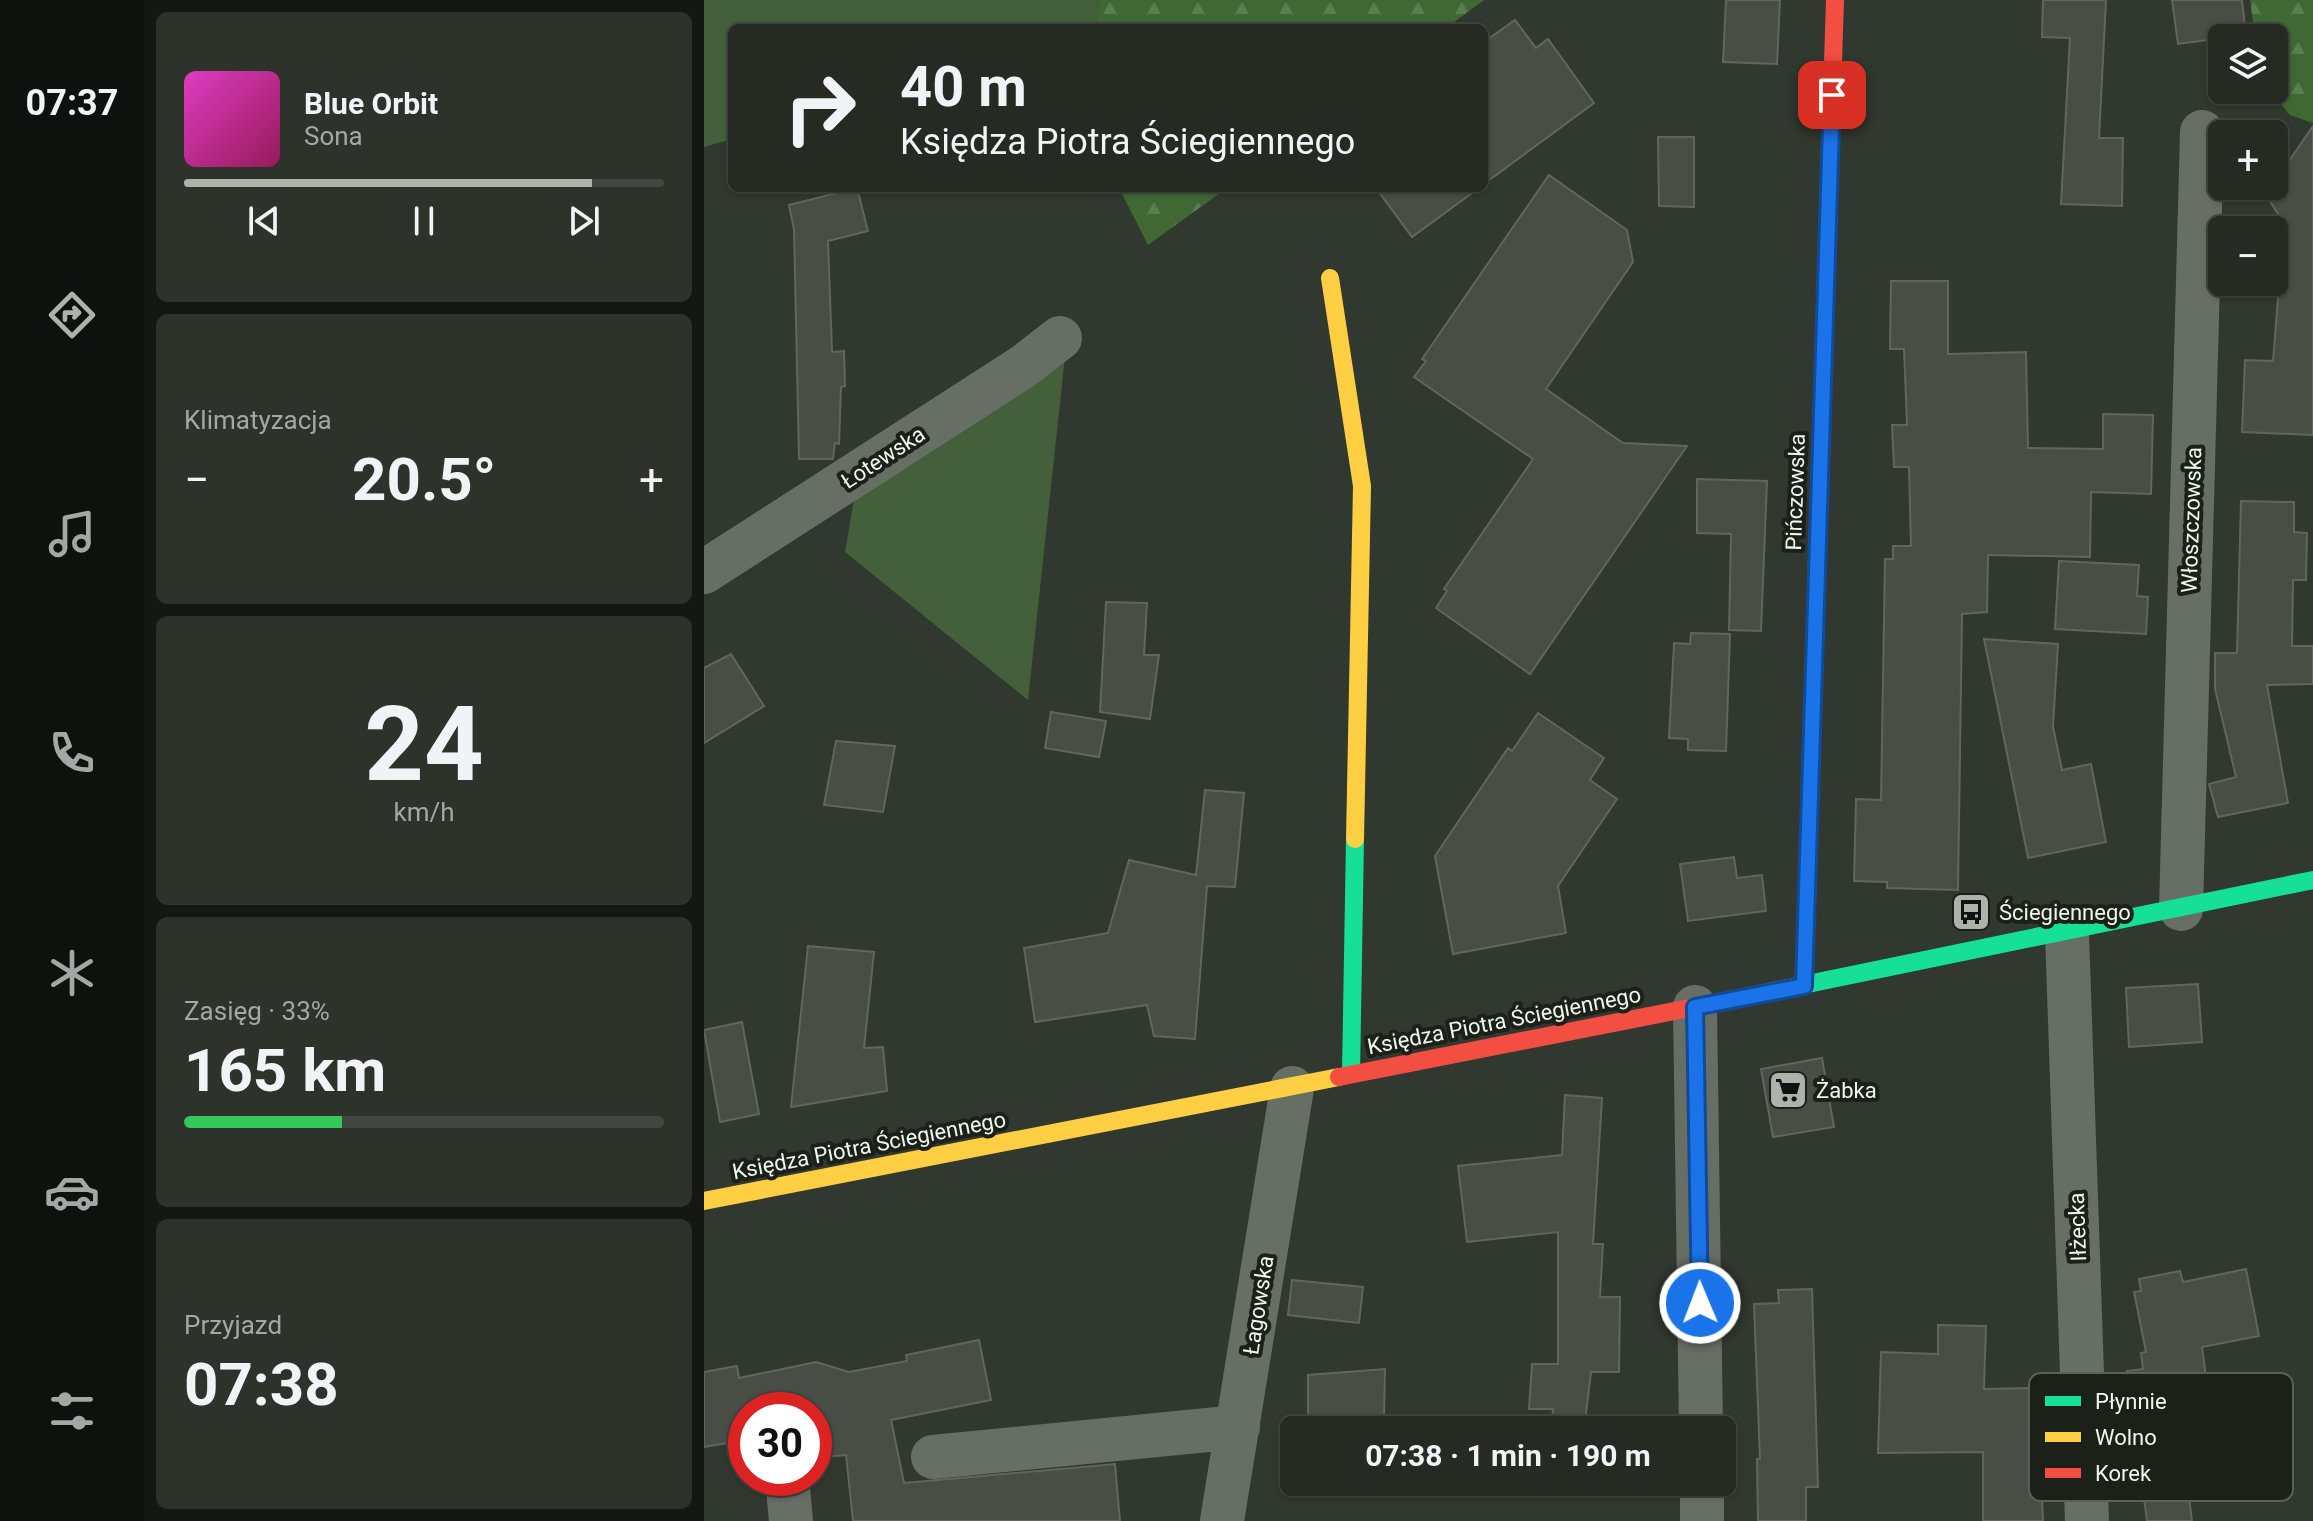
<!DOCTYPE html>
<html lang="pl">
<meta charset="utf-8">
<style>
body{margin:0;font-family:Roboto,sans-serif;background:#2d322b;color:#f1f3f6;height:100vh;display:flex;flex-direction:column;font-size:30px;white-space:nowrap}
*{box-sizing:border-box;margin:0}
p{font-size:26px;color:#a3a7a6}
.icon{flex:none;width:44px;height:44px;fill:none;stroke:currentColor;stroke-width:2;stroke-linecap:round;stroke-linejoin:round}
.map{position:relative;flex:1;overflow:hidden}
.details{display:flex;flex-direction:column;gap:12px;padding:12px;background:#141713;width:560px}
.details>*{flex:none}
.banner{position:absolute;left:24px;top:24px;width:760px;height:168px;border-radius:12px;box-shadow:0 2px 6px #0004,0 0 0 2px #424641;background:#252a23;color:#f1f3f6;overflow:hidden}
.controls{position:absolute;left:1504px;top:24px;display:grid;gap:16px}
.controls a{display:grid;place-items:center;width:80px;height:80px;border-radius:12px;background:#252a23;box-shadow:0 2px 6px #0004,0 0 0 2px #424641;font-size:40px}
.speed{position:absolute;left:24px;top:1392px;display:flex;gap:16px;font-size:40px;font-weight:700;text-align:center}
.speed>*{display:grid;place-content:center;width:104px;height:104px;border-radius:50%;background:#252a23;box-shadow:0 2px 6px #0004,0 0 0 2px #424641;line-height:1}
.speed .limit{border:12px solid #d22;background:#fff;color:#111}
.pin{position:absolute;display:grid;place-items:center;width:68px;height:68px;color:#fff;margin:-34px;border-radius:16px;box-shadow:0 4px 12px #0006}
.me{position:absolute;width:88px;margin:-44px;rotate:359deg;stroke-linejoin:round;filter:drop-shadow(0 0 6px #0008)}
.turn{display:flex;align-items:center;gap:28px;height:168px;padding:0 40px;font-size:36px}
.turn .icon{width:104px;height:104px;stroke-width:2.5}
.turn b{display:block;font-size:56px;line-height:68px}
.big{font-size:60px;font-weight:700;line-height:1.1}
.details .tile{flex:1;display:flex;flex-direction:column;justify-content:center;gap:12px;min-width:0;padding:0 28px;border-radius:12px;background:#2d322b}
.details .dial{align-items:center;gap:0}
.dial b{font-size:104px;line-height:1}
.song{display:flex;align-items:center;gap:24px}
.cover{width:96px;height:96px;border-radius:12px;background:linear-gradient(135deg,hsl(310 70% 55%),hsl(330 70% 35%))}
.played{height:8px;border-radius:4px;background:linear-gradient(90deg,#acb4aa 85%,#424641 85%)}
.keys{display:flex;justify-content:space-around;direction:ltr}
.heat{display:flex;justify-content:space-between;align-items:center;font-size:44px;direction:ltr}
.charge{height:12px;border-radius:6px;background:linear-gradient(90deg,#34c759 33%,#424641 0)}
.trip{position:absolute;left:576px;top:1416px;width:456px;height:80px;border-radius:12px;background:#252a23;box-shadow:0 2px 6px #0004,0 0 0 2px #424641;font-weight:700;line-height:80px;text-align:center}
main{display:flex;flex:1;min-height:0}
.dock{display:flex;flex-direction:column;width:144px;justify-content:space-around;align-items:center;background:#0f110e;color:#a3a7a6}
.dock .icon{width:56px;height:56px}
.dock .active{color:#acb4aa}
.dock b{font-size:36px;color:#f1f3f6}
.map>svg:first-child{display:block}
</style>
<main>
<nav class="dock">
<b>07:37</b>
<svg class="icon active" aria-label="directions" viewBox="0 0 24 24"><path d="M12 3l9 9-9 9-9-9zM9 14v-3h6M13 9l2 2-2 2"/></svg>
<svg class="icon" aria-label="music" viewBox="0 0 24 24"><path d="M9 18V5l10-2v13"/><circle cx="6" cy="18" r="3"/><circle cx="16" cy="16" r="3"/></svg>
<svg class="icon" aria-label="phone" viewBox="0 0 24 24"><path d="M5 4h4l2 5-3 2q2 4 5 5l2-3 5 2v4C11 20 4 13 5 4z"/></svg>
<svg class="icon" aria-label="climate" viewBox="0 0 24 24"><path d="M12 3v18M4 7l16 10M4 17L20 7"/></svg>
<svg class="icon" aria-label="car" viewBox="0 0 24 24"><path d="M5 17H2v-5l4-1 3-4h7l3 4 3 1v5h-3M9 17h6M6 11h13"/><circle cx="7" cy="17" r="2"/><circle cx="17" cy="17" r="2"/></svg>
<svg class="icon" aria-label="filters" viewBox="0 0 24 24"><path d="M4 7h16M4 17h16"/><circle cx="9" cy="7" r="2"/><circle cx="15" cy="17" r="2"/></svg>
</nav>
<section class="details">
<div class="tile">
<div class="song"><i class="cover"></i><div><b>Blue Orbit</b><p>Sona</p></div></div>
<div class="played"></div>
<div class="keys"><svg class="icon" aria-label="previous" viewBox="0 0 24 24"><path d="M18 5L8 12l10 7zM5 5v14"/></svg><svg class="icon" aria-label="pause" viewBox="0 0 24 24"><path d="M8 5v14M16 5v14"/></svg><svg class="icon" aria-label="next" viewBox="0 0 24 24"><path d="M6 5l10 7-10 7zM19 5v14"/></svg></div>
</div>
<div class="tile"><p>Klimatyzacja</p>
<div class="heat"><a>−</a><b class="big">20.5°</b><a>+</a></div>
</div>
<div class="tile dial"><b>24</b><p>km/h</p></div>
<div class="tile"><p>Zasięg · 33%</p><b class="big">165 km</b><div class="charge"></div></div>
<div class="tile"><p>Przyjazd</p><b class="big">07:38</b></div>
</section>
<div class="map">
<svg width="1609" height="1521" viewBox="0 0 1609 1521">
<defs>
<pattern id="forest-firs" width="22" height="20" patternUnits="userSpaceOnUse" patternTransform="scale(2)"><rect width="22" height="20" fill="#3f6833"/><path d="M5 1l3.5 6h-7zM16 11l3.5 6h-7z" fill="#5b7e51"/></pattern>
</defs>
<rect width="100%" height="100%" fill="#31382f"/>
<path fill="#43603b" d="M 0,0 L 395,0 L 392,28 L 28,28 L 28,139 L 0,147 Z
M 362,347 L 324,700 L 141,552 L 152,488 Z"/>
<path fill="url(#forest-firs)" d="M 395,0 L 780,0 L 742,28 L 392,28 Z
M 1546,0 L 1609,0 L 1609,123 L 1586,115 L 1565,90 L 1570,90 L 1570,38 L 1551,38 Z
M 415,188 L 523,188 L 444,245 Z"/>
<path fill="#484e46" stroke="#60665e" stroke-width="2" d="M 1022,0 L 1076,0 L 1073,64 L 1019,62 Z
M 1339,0 L 1402,0 L 1395,138 L 1419,138 L 1418,206 L 1357,204 L 1366,38 L 1338,37 Z
M 1468,0 L 1538,0 L 1542,35 L 1474,44 Z
M 811,20 L 832,48 L 844,39 L 890,103 L 780,184 L 780,42 Z
M 1609,126 L 1609,435 L 1538,432 L 1541,360 L 1569,361 L 1580,223 L 1567,203 L 1568,186 Z
M 954,137 L 990,137 L 990,207 L 955,206 Z
M 845,175 L 923,230 L 929,262 L 842,389 L 919,443 L 983,446 L 826,674 L 732,608 L 743,591 L 740,589 L 829,459 L 710,377 L 722,361 L 718,359 Z
M 153,188 L 164,231 L 124,241 L 128,352 L 140,351 L 141,386 L 137,387 L 135,444 L 131,443 L 129,459 L 95,459 L 90,229 L 85,205 Z
M 672,188 L 775,188 L 708,237 Z
M 1187,281 L 1244,281 L 1244,354 L 1322,352 L 1324,448 L 1399,449 L 1399,414 L 1449,415 L 1447,494 L 1387,492 L 1386,557 L 1284,555 L 1283,612 L 1258,614 L 1254,890 L 1183,888 L 1183,882 L 1150,881 L 1152,799 L 1177,800 L 1181,559 L 1189,559 L 1189,546 L 1207,546 L 1205,467 L 1190,467 L 1188,425 L 1203,425 L 1200,349 L 1186,349 Z
M 993,479 L 1063,481 L 1057,631 L 1025,630 L 1027,534 L 993,533 Z
M 1537,501 L 1590,502 L 1590,532 L 1603,533 L 1602,580 L 1589,580 L 1588,646 L 1609,646 L 1609,684 L 1563,685 L 1584,803 L 1514,817 L 1505,784 L 1532,777 L 1511,689 L 1511,653 L 1533,653 Z
M 1355,561 L 1435,565 L 1433,596 L 1444,597 L 1442,634 L 1351,629 Z
M 402,602 L 443,603 L 440,655 L 455,655 L 446,719 L 396,712 Z
M 987,633 L 1026,634 L 1022,751 L 984,750 L 984,739 L 965,738 L 970,643 L 986,644 Z
M 1280,639 L 1354,644 L 1349,727 L 1358,770 L 1387,764 L 1402,842 L 1324,858 Z
M 27,654 L 60,706 L 0,743 L 0,668 Z
M 347,712 L 402,721 L 395,757 L 341,748 Z
M 834,713 L 900,758 L 886,780 L 913,799 L 854,886 L 862,933 L 749,954 L 731,856 L 804,748 L 808,751 Z
M 132,741 L 191,746 L 179,812 L 120,805 Z
M 501,790 L 540,793 L 531,887 L 503,886 L 491,1039 L 450,1036 L 443,1005 L 331,1022 L 320,948 L 404,933 L 425,860 L 492,875 Z
M 1030,857 L 1033,878 L 1058,875 L 1062,911 L 984,921 L 976,864 Z
M 104,946 L 170,952 L 160,1048 L 179,1047 L 183,1091 L 87,1107 Z
M 1494,984 L 1498,1042 L 1425,1047 L 1422,988 Z
M 38,1022 L 55,1114 L 16,1122 L 0,1030 Z
M 1118,1058 L 1130,1127 L 1069,1137 L 1057,1069 Z
M 861,1095 L 898,1098 L 889,1244 L 899,1244 L 896,1297 L 916,1297 L 915,1372 L 887,1372 L 880,1430 L 847,1430 L 849,1409 L 825,1409 L 828,1364 L 854,1364 L 854,1232 L 763,1242 L 754,1166 L 858,1155 Z
M 1542,1269 L 1555,1336 L 1498,1347 L 1504,1393 L 1473,1397 L 1488,1521 L 1443,1521 L 1423,1371 L 1439,1369 L 1437,1353 L 1442,1352 L 1430,1292 L 1437,1291 L 1435,1279 L 1476,1271 L 1479,1282 Z
M 588,1280 L 659,1287 L 655,1323 L 584,1315 Z
M 1108,1289 L 1114,1487 L 1102,1487 L 1102,1521 L 1054,1521 L 1053,1459 L 1056,1459 L 1050,1304 L 1075,1303 L 1074,1290 Z
M 1234,1325 L 1282,1326 L 1280,1389 L 1333,1388 L 1339,1521 L 1279,1521 L 1279,1452 L 1174,1453 L 1177,1352 L 1234,1354 Z
M 275,1340 L 287,1400 L 187,1420 L 200,1483 L 411,1464 L 416,1521 L 149,1521 L 142,1455 L 110,1458 L 110,1410 L 42,1410 L 42,1440 L 0,1447 L 0,1372 L 33,1366 L 35,1378 L 112,1362 L 145,1372 L 203,1361 L 202,1355 Z
M 681,1369 L 680,1418 L 604,1417 L 604,1375 Z"/>
<g fill="none" stroke-linecap="round" stroke-linejoin="round">
<path stroke="#676f65" stroke-width="44" d="M 0,572 L 320,366 L 356,338
M 1477,909 L 1498,132
M 1363,933 L 1383,1521
M 991,1007 L 997,1430
M 229,1457 L 534,1427
M 83,1478 L 87,1521
M 998,1482 L 998,1521
M 518,1521 L 588,1088"/>
<path stroke="#16e098" stroke-width="18" d="M 1100,986 L 1115,494
M 1016,1002 L 1609,880
M 647,1074 L 651,839"/>
<path stroke="#ffcf43" stroke-width="18" d="M 626,278 L 658,486 L 651,839
M 0,1201 L 635,1077"/>
<path stroke="#f24e42" stroke-width="18" d="M 1115,494 L 1131,0
M 635,1077 L 1016,1002"/>
</g>
<g fill="none" stroke-linecap="round" stroke-linejoin="round">
<g stroke="#114b97" stroke-width="20">
<path id="route" d="M 996,1303 L 991,1007 L 1100,986 L 1128,95"/>
</g>
<use href="#route" stroke="#1a73e8" stroke-width="14"/>
</g>
<defs>
<g id="bus-square" transform="scale(2)"><rect x="-9" y="-9" width="18" height="18" rx="4" fill="#acb4aa" stroke="#1b2119"/><path d="M-5-6H5V4H4V6H2V4H-2V6H-4V4H-5ZM-3.5-4V0h7V-4ZM-3.5 1.2v1.5H-2V1.2ZM2 1.2v1.5H3.5V1.2Z" fill="#111"/></g>
<g id="supermarket-square" transform="scale(2)"><rect x="-9" y="-9" width="18" height="18" rx="4" fill="#acb4aa" stroke="#1b2119"/><path d="M-6-5.5h2.5l.6 2H6L4.5 2H-2.5L-4.4-4H-6ZM-1.5 3.2a1.3 1.3 0 1 0 .1 0ZM3 3.2a1.3 1.3 0 1 0 .1 0Z" fill="#111"/></g>
</defs>
<g fill-rule="evenodd">
<use href="#bus-square" x="1267" y="912"/>
<use href="#supermarket-square" x="1084" y="1090"/>
</g>
<g text-anchor="middle" stroke-width="8" stroke-linejoin="round" paint-order="stroke">
<g font-size="22" fill="#eef7ec" stroke="#1b2119">
<text transform="translate(179 457) rotate(-33)" y="8">Łotewska</text>
<text transform="translate(1091 492) rotate(-88)" y="8">Pińczowska</text>
<text transform="translate(1487 520) rotate(-88)" y="8">Włoszczowska</text>
<text transform="translate(800 1020) rotate(-11)" y="8">Księdza Piotra Ściegiennego</text>
<text transform="translate(165 1145) rotate(-11)" y="8">Księdza Piotra Ściegiennego</text>
<text transform="translate(1373 1227) rotate(-92)" y="8">Iłżecka</text>
<text transform="translate(554 1305) rotate(-81)" y="8">Łagowska</text>
</g>
<g font-size="22" fill="#eef7ec" stroke="#1b2119" text-anchor="start">
<text x="1295" y="920">Ściegiennego</text>
<text x="1112" y="1098">Żabka</text>
</g>
</g>
<rect x="1325" y="1373" width="264" height="128" rx="12" fill="#1b2119" stroke="#5a6158" stroke-width="2"/>
<rect x="1341" y="1396" width="36" height="10" fill="#16e098"/>
<rect x="1341" y="1432" width="36" height="10" fill="#ffcf43"/>
<rect x="1341" y="1468" width="36" height="10" fill="#f24e42"/>
<g font-size="22" fill="#eef7ec">
<text x="1391" y="1409">Płynnie</text>
<text x="1391" y="1445">Wolno</text>
<text x="1391" y="1481">Korek</text>
</g>
</svg>
<div class="controls">
<a><svg class="icon" aria-label="layers" viewBox="0 0 24 24"><path d="M12 4l9 5-9 5-9-5zM3 14l9 5 9-5"/></svg></a>
<a>+</a>
<a>−</a>
</div>
<div class="speed"><div class="limit">30</div></div>
<div class="pin" style="left:1128px;top:95px;background:#d93025"><svg class="icon" aria-label="arrive" viewBox="0 0 24 24"><path d="M6 21V4h12l-3 4 3 4H6"/></svg></div>
<svg class="me" style="left:996px;top:1303px" viewBox="-20 -20 40 40"><circle r="17" fill="#1a73e8" stroke="#fff" stroke-width="3"/><path d="M0-11L8 9 0 5-8 9z" fill="#fff"/></svg>
<div class="trip">07:38 · 1 min · 190 m</div>
<div class="banner">
<div class="turn"><svg class="icon" aria-label="right" viewBox="0 0 24 24"><path d="M7 20v-9h11M14 6l5 5-5 5"/></svg><div><b>40 m</b>Księdza Piotra Ściegiennego</div></div>
</div>
</div>
</main>
